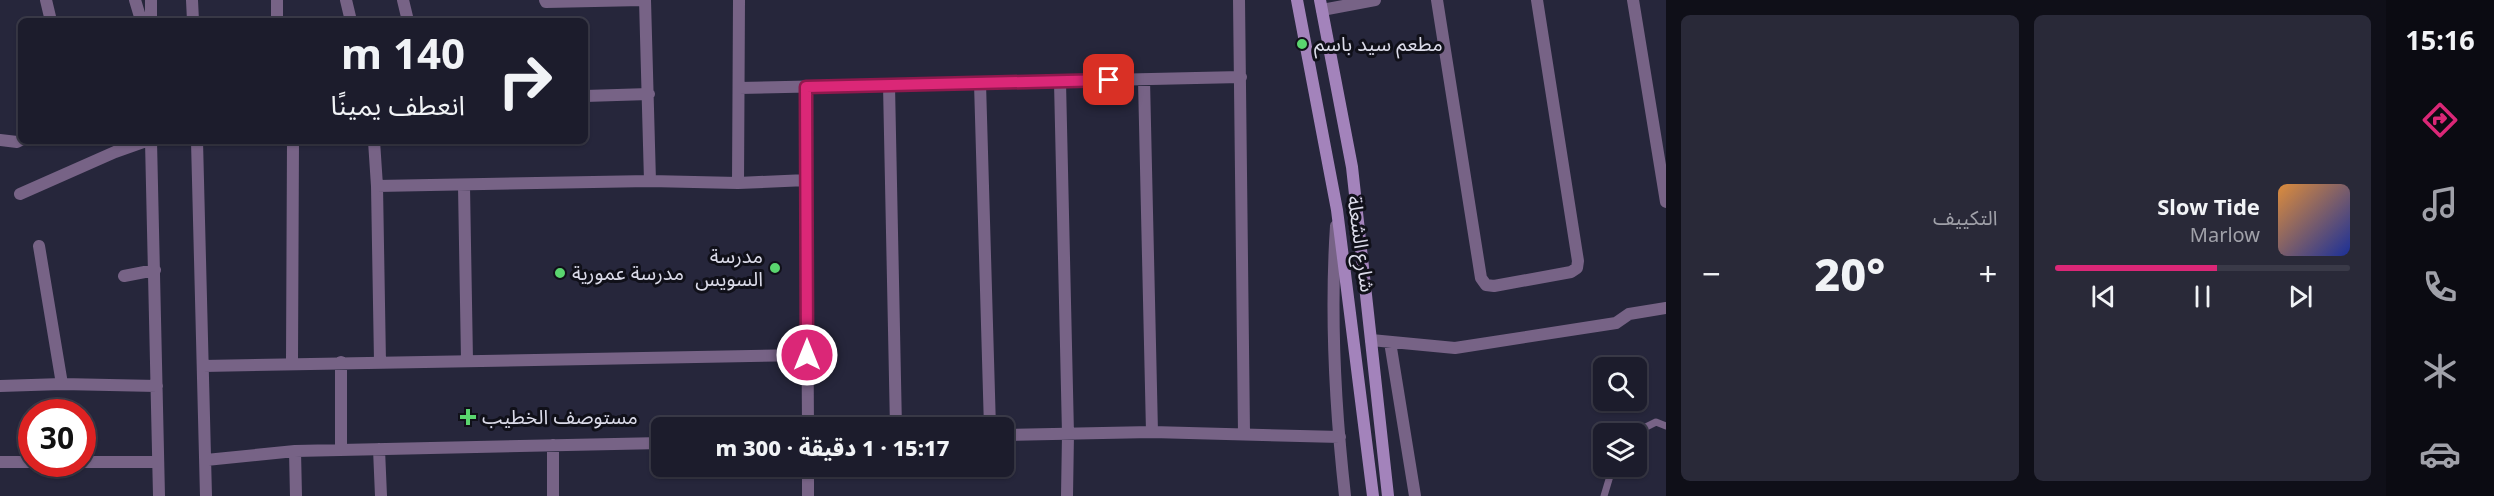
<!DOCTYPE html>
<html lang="ar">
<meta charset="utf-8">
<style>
body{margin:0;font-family:"Noto Sans","Noto Sans Arabic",sans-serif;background:#292938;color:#f1f3f6;direction:rtl;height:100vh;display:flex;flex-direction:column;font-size:22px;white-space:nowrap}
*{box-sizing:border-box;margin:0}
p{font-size:20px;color:#a0a1a9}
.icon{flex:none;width:33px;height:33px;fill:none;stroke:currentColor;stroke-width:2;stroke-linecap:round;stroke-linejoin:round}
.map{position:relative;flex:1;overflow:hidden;direction:ltr}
.details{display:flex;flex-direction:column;gap:15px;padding:15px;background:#0f0f18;width:720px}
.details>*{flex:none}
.banner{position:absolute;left:18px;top:18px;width:570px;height:126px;border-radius:9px;box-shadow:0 2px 4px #0004,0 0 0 2px #3a3a48;direction:rtl;background:#1c1c2c;color:#f1f3f6;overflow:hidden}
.fabs{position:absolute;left:1593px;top:357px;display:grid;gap:12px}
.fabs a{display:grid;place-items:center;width:54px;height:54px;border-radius:9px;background:#1c1c2c;box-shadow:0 2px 4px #0004,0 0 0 2px #3a3a48;font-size:30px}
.speed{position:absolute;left:18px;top:399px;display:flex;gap:12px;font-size:30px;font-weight:700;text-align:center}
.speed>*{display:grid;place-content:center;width:78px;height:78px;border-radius:50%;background:#1c1c2c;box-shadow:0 2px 4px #0004,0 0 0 2px #3a3a48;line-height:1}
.speed .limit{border:9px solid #d22;background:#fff;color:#111}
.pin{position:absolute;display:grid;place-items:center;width:51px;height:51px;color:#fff;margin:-26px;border-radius:12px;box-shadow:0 3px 9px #0006}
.me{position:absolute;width:66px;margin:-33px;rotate:0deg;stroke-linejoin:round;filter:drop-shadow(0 0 4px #0008)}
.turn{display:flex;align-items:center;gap:21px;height:126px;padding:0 24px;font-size:27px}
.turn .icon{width:78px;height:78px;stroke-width:2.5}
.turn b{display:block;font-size:42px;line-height:51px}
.big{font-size:45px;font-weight:800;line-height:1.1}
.details .tile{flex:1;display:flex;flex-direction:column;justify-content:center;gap:9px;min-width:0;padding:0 21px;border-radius:9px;background:#292938}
.song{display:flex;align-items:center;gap:18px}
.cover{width:72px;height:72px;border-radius:9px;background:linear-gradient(135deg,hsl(30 70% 55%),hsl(230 70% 35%))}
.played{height:6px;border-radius:3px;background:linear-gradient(90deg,#db2777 55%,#3a3a48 55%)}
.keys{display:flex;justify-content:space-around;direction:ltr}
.heat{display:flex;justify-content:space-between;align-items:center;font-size:33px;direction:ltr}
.details .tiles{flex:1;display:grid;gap:15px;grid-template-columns:repeat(2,1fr)}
.trip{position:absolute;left:651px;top:417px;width:363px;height:60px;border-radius:9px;background:#1c1c2c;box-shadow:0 2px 4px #0004,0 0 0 2px #3a3a48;font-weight:800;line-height:60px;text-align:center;direction:rtl}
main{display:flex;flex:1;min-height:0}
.tabs{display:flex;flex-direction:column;width:108px;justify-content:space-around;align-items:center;background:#0b0b12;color:#a0a1a9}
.tabs .icon{width:42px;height:42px}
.tabs .on{color:#db2777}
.tabs b{font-size:27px;color:#f1f3f6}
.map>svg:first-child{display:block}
</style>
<main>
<nav class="tabs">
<b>15:16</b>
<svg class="icon on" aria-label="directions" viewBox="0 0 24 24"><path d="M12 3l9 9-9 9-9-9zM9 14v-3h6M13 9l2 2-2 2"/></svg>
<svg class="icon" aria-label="music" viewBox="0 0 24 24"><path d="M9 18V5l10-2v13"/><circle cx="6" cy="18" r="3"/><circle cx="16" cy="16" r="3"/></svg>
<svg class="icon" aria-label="phone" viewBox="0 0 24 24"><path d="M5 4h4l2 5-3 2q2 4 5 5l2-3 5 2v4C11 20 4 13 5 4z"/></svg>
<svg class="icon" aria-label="climate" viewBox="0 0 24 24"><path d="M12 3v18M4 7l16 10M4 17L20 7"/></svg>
<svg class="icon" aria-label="car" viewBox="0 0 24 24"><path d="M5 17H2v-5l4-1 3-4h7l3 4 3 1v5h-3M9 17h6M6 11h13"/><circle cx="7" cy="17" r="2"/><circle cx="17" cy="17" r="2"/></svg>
</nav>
<section class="details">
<div class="tiles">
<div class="tile">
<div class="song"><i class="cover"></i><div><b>Slow Tide</b><p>Marlow</p></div></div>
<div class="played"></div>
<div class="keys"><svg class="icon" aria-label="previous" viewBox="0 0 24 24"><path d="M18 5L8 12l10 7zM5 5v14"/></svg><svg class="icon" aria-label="pause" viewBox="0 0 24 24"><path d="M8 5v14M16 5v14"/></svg><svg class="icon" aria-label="next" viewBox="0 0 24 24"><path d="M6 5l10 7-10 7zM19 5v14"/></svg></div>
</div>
<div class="tile"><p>التكييف</p>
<div class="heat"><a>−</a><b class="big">20°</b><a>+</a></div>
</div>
</div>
</section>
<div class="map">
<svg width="1666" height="496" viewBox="0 0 1666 496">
<rect width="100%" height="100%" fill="#26263b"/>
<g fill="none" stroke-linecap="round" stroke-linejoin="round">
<path stroke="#776386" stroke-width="7" d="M 1632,434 L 1656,422 L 1666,426
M 1604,496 L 1613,466"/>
<path stroke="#776386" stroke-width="12" d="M 46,0 L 51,21
M 135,0 L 141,20
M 151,0 L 151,21
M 192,0 L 193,21
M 346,0 L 351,21
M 403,0 L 408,21
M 545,0 L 546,2 L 643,0
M 645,0 L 650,181
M 1239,0 L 1244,433
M 1437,0 L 1481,278 L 1486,285 L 1494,286 L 1571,272 L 1577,268 L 1578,261 L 1537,0
M 1633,0 L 1666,202
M 1322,10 L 1375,0
M 277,21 L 277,0
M 1144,80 L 1152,432
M 1060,82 L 1068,434 L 1067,496
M 980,83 L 990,428
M 889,85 L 896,428
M 806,87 L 808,428
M 739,88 L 1241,77
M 585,96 L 649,94
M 0,140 L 17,142 L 21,140
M 151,141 L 159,496
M 197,141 L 206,496
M 374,141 L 377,186 L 380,362
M 738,183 L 739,0
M 377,186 L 650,181 L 738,183 L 807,180
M 464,186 L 467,360
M 20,194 L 115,152 L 146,141
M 1336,226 C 1330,316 1335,406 1345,496
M 39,246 L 62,384
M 124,276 L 155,270
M 1371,340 L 1455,348 L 1616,323 L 1629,314 L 1666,308
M 1390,342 L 1415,496
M 341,362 L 341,450
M 292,363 L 293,141
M 203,366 L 807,355
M 0,386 L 62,384 L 157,386
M 1004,435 L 1152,432 L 1340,437
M 553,445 L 553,496
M 379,449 L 381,496
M 295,451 L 296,496
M 206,460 L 295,451 L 662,443
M 0,462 L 32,462
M 82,462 L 157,462
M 808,466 L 808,496"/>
<path stroke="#a383bb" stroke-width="12" d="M 1297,0 L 1337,210 L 1373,496
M 1320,0 L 1352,167 L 1388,496"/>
</g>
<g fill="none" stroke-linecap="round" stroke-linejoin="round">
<g stroke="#8e194d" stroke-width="15">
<path id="route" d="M 807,355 L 806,87 L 1109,80"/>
</g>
<use href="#route" stroke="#db2777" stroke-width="10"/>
</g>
<g fill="#5ad56f" stroke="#101019" stroke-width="2">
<circle cx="1302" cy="44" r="6"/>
<circle cx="775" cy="268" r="6"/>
<circle cx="560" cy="273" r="6"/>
<path d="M465 408h6v6h6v6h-6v6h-6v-6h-6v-6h6z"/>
</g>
<g text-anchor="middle" stroke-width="6" stroke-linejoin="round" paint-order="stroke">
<g font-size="20" fill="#dbdbe9" stroke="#101019" text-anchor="start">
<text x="1314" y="51">مطعم سيد باسم</text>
<text x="763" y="263" text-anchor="end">مدرسة<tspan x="763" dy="23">السويس</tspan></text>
<text x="572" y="280">مدرسة عمورية</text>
<text x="482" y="424">مستوصف الخطيب</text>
</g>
<g font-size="20" fill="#dbdbe9" stroke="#101019">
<text transform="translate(1361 244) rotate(82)" y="7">شارع الشعلة</text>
</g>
</g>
</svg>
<div class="fabs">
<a><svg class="icon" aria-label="search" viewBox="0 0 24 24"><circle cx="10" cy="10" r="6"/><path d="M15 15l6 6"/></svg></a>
<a><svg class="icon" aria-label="layers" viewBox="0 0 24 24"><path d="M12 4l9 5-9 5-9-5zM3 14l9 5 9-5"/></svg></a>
</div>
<div class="speed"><div class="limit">30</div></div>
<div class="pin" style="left:1109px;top:80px;background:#d93025"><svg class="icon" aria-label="arrive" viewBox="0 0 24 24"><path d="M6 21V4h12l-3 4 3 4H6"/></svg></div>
<svg class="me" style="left:807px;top:355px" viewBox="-20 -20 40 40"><circle r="17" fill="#db2777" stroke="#fff" stroke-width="3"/><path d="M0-11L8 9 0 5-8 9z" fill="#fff"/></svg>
<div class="trip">15:17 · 1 دقيقة · 300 m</div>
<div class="banner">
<div class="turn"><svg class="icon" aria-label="right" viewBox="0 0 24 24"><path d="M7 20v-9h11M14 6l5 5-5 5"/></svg><div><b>140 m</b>انعطف يمينًا</div></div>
</div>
</div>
</main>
